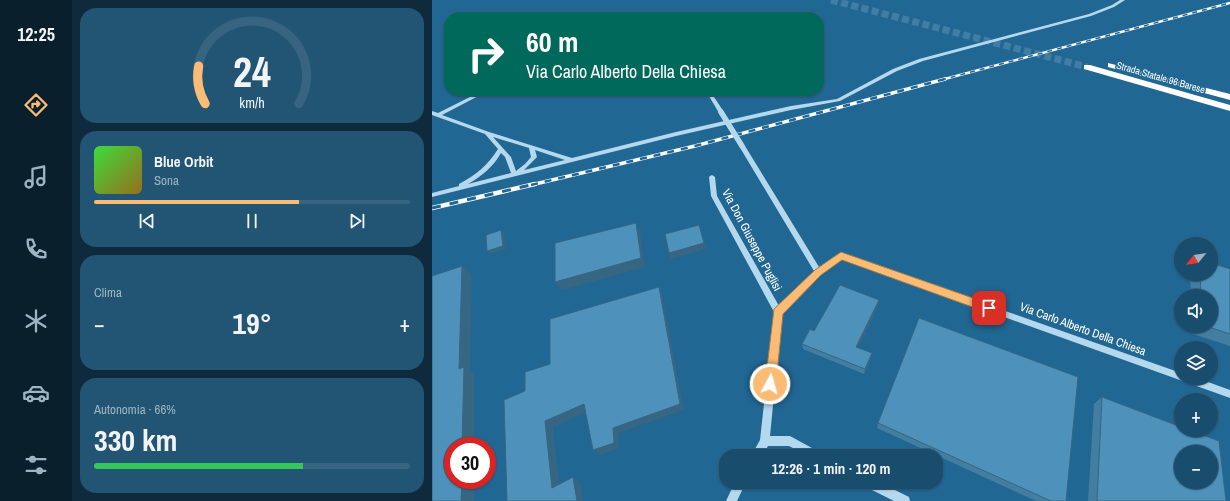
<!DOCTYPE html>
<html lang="it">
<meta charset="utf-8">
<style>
body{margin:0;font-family:"Archivo Narrow",sans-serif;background:#225473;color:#f1f3f6;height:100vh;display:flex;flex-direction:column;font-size:15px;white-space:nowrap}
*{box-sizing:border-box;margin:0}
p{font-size:13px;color:#9fb4c2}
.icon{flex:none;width:22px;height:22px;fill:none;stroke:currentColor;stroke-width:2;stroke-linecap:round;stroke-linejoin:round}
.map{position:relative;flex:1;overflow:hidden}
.panel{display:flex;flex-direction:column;gap:8px;padding:8px;background:#0e2a3c;width:360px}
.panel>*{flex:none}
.top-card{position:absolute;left:12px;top:12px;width:380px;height:84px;border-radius:16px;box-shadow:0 1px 3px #0004,0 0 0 1px #376481;background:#00695c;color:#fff;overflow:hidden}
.needle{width:26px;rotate:240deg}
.controls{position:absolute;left:742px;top:237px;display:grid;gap:8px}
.controls a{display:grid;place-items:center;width:44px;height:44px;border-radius:50%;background:#194d6e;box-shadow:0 1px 3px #0004,0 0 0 1px #376481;font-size:20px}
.speed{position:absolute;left:12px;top:437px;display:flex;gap:8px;font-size:20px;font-weight:700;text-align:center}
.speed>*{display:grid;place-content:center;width:52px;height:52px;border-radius:50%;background:#194d6e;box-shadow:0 1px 3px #0004,0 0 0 1px #376481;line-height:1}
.speed .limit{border:6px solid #d22;background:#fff;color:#111}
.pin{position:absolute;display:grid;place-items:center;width:34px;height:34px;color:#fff;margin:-17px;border-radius:8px;box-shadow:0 2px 6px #0006}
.me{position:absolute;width:44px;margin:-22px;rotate:6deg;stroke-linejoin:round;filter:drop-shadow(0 0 3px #0008)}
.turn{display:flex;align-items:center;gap:14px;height:84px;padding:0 16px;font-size:18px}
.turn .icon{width:52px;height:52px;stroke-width:2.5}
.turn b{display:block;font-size:28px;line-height:34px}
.big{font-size:30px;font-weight:700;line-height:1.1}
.panel .card{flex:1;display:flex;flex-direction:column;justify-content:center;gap:6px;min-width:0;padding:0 14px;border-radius:16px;background:#225473}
.panel .dial{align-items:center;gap:0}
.dial svg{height:104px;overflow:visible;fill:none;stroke:#376481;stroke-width:7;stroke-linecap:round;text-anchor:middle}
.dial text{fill:#f1f3f6;stroke:none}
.song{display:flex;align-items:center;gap:12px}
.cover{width:48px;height:48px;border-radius:6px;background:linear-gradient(135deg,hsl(120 70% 55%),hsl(40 70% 35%))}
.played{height:4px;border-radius:2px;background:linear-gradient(90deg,#fabc75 65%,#376481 65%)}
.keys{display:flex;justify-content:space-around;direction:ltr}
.heat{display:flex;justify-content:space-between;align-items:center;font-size:22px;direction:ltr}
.charge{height:6px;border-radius:3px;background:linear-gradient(90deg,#34c759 66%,#376481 0)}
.trip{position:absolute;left:287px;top:449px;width:224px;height:40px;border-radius:16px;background:#194d6e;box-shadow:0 1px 3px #0004,0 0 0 1px #376481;font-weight:700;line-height:40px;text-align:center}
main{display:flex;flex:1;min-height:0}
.tab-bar{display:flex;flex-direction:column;width:72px;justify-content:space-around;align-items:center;background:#0a1f2c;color:#9fb4c2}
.tab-bar .icon{width:28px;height:28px}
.tab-bar .current{color:#fabc75}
.tab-bar b{font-size:18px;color:#f1f3f6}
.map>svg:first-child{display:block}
</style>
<main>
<nav class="tab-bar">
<b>12:25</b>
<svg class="icon current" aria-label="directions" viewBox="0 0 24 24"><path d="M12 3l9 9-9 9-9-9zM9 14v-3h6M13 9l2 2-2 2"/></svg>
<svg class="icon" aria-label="music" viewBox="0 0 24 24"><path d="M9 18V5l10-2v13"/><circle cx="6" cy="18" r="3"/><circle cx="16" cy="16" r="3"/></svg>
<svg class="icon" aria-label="phone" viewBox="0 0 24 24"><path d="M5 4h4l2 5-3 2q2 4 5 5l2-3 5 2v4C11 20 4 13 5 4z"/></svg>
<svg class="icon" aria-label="climate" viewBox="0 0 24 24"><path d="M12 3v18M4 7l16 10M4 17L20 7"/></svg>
<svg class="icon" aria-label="car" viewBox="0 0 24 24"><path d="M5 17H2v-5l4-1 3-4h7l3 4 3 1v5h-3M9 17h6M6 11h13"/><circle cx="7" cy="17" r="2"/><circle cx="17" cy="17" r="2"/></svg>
<svg class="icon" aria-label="filters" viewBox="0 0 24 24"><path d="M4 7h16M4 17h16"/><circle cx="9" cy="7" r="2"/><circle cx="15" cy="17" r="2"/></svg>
</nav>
<section class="panel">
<div class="card dial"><svg viewBox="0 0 100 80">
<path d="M14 69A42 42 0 1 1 86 69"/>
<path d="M14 69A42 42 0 0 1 9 40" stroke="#fabc75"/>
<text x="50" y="56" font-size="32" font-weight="700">24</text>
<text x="50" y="72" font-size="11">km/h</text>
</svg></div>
<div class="card">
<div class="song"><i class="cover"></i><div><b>Blue Orbit</b><p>Sona</p></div></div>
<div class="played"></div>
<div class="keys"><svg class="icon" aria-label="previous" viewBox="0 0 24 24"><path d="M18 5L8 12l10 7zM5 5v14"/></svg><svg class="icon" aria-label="pause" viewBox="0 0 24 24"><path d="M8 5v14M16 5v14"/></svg><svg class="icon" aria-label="next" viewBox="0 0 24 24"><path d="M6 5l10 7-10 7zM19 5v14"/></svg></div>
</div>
<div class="card"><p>Clima</p>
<div class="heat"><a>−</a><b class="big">19°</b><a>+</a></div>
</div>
<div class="card"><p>Autonomia · 66%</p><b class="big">330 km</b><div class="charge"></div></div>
</section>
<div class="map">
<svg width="798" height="501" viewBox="0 0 798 501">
<rect width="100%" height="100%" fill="#216793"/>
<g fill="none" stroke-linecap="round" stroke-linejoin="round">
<path stroke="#427ea3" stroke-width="7" stroke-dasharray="7 3.5" stroke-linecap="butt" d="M 399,0 L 655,67"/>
<path fill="#b4d8ed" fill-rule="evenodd" d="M 688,0 L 693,0 L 682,7 L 659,16 L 491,61 L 465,71 L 408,101 L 359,110 L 244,136 L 0,197 L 0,193 L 27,186 L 27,184 C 44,175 56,165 66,149 L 53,134 L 0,115 L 0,111 L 6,113 L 50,91 L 56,91 L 10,115 L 57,132 L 140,158 L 244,132 L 359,106 L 405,99 L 461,69 L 487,59 L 657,14 L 680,5 ZM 61,137 L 97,148 L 99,157 L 93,164 L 84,171 L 79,157 ZM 103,150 L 133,160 L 92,170 L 105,157 ZM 69,153 L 73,157 L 79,173 L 36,184 C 50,176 61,167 69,153 Z
M 274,91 L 278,91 L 292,112 L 291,113 L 287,113 Z
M 310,144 L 313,146 L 387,267 L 406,254 L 412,254 L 749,373 L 749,378 L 765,378 L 798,390 L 798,398 L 410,259 L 389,274 L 350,313 L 338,436 L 358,436 L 389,453 L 391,456 L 376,456 L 357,446 L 336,446 L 330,456 L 319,456 L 328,440 L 342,312 L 279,196 L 277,177 L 278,176 L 280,175 L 283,177 L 285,196 L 347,306 L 382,271 L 307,146 Z
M 303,482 L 314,482 L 305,501 L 294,501 Z
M 431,482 L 447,482 L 477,497 L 478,501 L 462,501 L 432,486 Z"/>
<path fill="#fff" fill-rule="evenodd" d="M 676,63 L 798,94 L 798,100 L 676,67 Z
M 652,65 L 658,65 L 798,105 L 798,111 L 652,69 Z"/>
<g stroke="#fff" stroke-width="2.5">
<path id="rail-far2" d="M 509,80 L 798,3"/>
</g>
<g stroke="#fff" stroke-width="3.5">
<path id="rail-far1" d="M 99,185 L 263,146 L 513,79"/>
</g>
<g stroke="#fff" stroke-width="4.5">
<path id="rail" d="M 0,208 L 103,184"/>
</g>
<use href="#rail-far2" stroke="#216793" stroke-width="1.5" stroke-dasharray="5" stroke-linecap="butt"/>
<use href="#rail-far1" stroke="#216793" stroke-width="2.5" stroke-dasharray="7" stroke-linecap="butt"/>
<use href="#rail" stroke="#216793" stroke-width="3" stroke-dasharray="9" stroke-linecap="butt"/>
<path stroke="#b4d8ed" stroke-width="5.5" d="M 289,112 L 310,146"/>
</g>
<path fill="#437ea1" d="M 798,269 L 798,346 L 761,334 L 761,326 L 779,326 L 779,296 L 759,296 L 758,274 L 779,274 Z
M 447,300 L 446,306 L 426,348 L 439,359 L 432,374 L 371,349 L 370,344 L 382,331 Z
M 670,397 L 794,501 L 656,501 L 662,404 Z
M 446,423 L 634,501 L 604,501 L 445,428 Z"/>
<path fill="#376683" d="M 204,223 L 208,231 L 213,267 L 130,290 L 123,282 Z
M 267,225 L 274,249 L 239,259 L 237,253 Z
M 69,230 L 72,233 L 74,249 L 57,254 L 55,251 Z
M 30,266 L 39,275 L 38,371 L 42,374 L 42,446 L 30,446 L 27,369 Z
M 227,287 L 230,294 L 252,410 L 186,433 L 187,448 L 168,455 L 161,450 L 181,428 Z
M 447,300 L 446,306 L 424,353 L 424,347 Z
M 440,353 L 439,359 L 432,374 L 433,369 Z
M 152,404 L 158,410 L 121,427 L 128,492 L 120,488 L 113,421 Z
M 141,477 L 148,482 L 151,501 L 145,501 Z
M 30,480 L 42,480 L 42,501 L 29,501 Z"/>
<path fill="#4e92bb" stroke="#376683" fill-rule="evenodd" d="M 204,223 L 209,258 L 123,282 L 123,243 Z
M 267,225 L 272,243 L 237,253 L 233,234 Z
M 69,230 L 71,246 L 55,251 L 54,235 Z
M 779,263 L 798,269 L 798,334 L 774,326 L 779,326 L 779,296 L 769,296 L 768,274 L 779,274 Z
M 30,266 L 27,369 L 32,367 L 30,446 L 21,446 L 21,480 L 30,480 L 29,501 L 0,501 L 0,276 Z
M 408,285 L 447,300 L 424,347 L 440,353 L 433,369 L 370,344 L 378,329 L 382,331 Z
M 227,287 L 248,404 L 181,428 L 182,443 L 161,450 L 152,404 L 113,421 L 120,488 L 141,477 L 145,501 L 75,501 L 72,400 L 93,391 L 93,372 L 118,364 L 118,319 Z
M 487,318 L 646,377 L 634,501 L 619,501 L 446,423 Z
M 670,397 L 749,427 L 749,430 L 757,430 L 787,441 L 794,501 L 665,501 ZM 749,452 L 779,452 L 779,482 L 749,482 Z"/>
<path fill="#fabc75" stroke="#a27a4c" d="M 409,252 L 561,305 L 562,308 L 557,313 L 410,260 L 389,275 L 351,314 L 344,384 L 343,388 L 338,389 L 334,388 L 333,384 L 342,309 L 383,270 Z"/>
<g text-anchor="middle" stroke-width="3" stroke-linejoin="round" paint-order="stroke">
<g font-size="10" fill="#fff" stroke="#216793">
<text transform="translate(729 77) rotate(16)" y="4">Strada Statale 96 Barese</text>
</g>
<g font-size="12" fill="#fff" stroke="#216793">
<text transform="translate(320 240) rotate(62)" y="4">Via Don Giuseppe Puglisi</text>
<text transform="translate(651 329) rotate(20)" y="4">Via Carlo Alberto Della Chiesa</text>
</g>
</g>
</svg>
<div class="controls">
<a><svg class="needle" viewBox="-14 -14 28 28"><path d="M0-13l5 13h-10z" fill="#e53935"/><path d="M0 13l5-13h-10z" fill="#9fb4c2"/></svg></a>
<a><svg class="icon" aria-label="sound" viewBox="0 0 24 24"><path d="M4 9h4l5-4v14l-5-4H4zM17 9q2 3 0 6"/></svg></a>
<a><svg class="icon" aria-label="layers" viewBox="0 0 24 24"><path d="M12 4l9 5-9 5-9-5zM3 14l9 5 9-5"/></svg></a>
<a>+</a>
<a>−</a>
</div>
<div class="speed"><div class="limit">30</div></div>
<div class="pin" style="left:557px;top:308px;background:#d93025"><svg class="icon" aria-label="arrive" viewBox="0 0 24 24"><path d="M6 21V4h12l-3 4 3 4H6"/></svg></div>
<svg class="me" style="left:338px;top:384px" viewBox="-20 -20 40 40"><circle r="17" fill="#fabc75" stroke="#fff" stroke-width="3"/><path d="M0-11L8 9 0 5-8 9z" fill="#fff"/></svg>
<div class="trip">12:26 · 1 min · 120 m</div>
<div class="top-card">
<div class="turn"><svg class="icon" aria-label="right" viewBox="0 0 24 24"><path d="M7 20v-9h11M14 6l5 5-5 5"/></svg><div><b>60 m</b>Via Carlo Alberto Della Chiesa</div></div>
</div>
</div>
</main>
